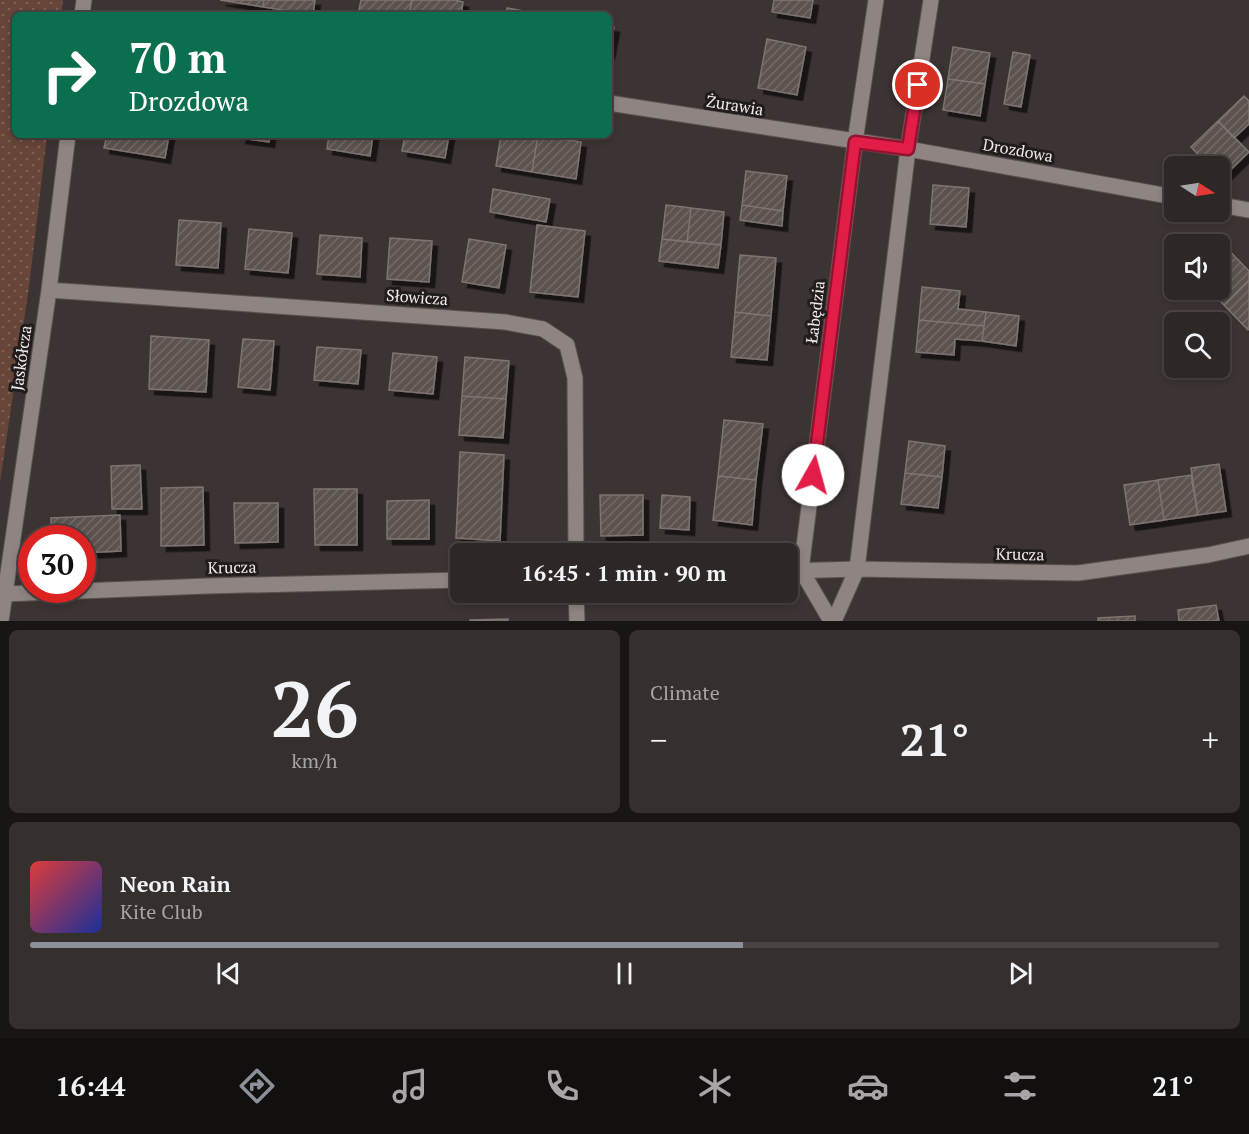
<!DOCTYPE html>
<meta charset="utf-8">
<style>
body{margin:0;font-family:"PT Serif",serif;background:#352f2e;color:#f1f3f6;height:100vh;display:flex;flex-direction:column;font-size:22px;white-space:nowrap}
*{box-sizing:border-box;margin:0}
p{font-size:20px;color:#a7a5a7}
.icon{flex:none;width:33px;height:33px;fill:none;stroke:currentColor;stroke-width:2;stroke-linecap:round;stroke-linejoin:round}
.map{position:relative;height:621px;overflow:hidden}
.side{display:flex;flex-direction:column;gap:9px;padding:9px;background:#191515;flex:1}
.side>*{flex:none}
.top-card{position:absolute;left:12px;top:12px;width:600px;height:126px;border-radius:9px;box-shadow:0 3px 9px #0003,0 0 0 2px #484443;background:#0b6e4f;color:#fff;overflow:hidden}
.needle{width:39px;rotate:102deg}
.tools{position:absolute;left:1164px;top:156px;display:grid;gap:12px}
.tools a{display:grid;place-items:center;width:66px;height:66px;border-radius:9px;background:#2d2726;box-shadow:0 3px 9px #0003,0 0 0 2px #484443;font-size:30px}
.speed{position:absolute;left:18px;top:525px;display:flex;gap:12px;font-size:30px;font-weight:700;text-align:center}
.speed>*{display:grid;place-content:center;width:78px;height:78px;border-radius:50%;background:#2d2726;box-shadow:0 3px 9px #0003,0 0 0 2px #484443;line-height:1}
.speed .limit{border:9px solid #d22;background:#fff;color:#111}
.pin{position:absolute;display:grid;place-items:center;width:51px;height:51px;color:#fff;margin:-26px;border:3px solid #fff;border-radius:50%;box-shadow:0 2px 6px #0007}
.me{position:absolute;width:66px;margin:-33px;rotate:7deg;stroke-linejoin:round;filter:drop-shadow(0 0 4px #0008)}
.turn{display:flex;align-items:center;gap:21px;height:126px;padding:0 18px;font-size:27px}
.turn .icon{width:78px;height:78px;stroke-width:2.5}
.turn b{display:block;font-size:42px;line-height:51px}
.big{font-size:45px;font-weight:700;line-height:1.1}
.side .tile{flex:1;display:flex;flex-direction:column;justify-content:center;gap:9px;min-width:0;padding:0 21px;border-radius:9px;background:#352f2e}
.side .dial{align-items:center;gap:0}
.dial b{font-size:78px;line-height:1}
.song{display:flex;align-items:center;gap:18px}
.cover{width:72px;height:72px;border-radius:9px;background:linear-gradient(135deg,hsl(0 70% 55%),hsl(230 70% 35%))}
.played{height:6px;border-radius:3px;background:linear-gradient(90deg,#8c9099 60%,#484443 60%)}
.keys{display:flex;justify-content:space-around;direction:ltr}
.heat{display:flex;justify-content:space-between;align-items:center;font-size:33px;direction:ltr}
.side .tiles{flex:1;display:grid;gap:9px;grid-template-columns:1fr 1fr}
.tile:last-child{grid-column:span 2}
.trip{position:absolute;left:450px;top:543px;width:348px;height:60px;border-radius:9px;background:#2d2726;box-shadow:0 3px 9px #0003,0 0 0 2px #484443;font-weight:700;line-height:60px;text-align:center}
.menu{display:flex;height:96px;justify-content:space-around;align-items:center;background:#12100f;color:#a7a5a7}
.menu .icon{width:42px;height:42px}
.menu .active{color:#8c9099}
.menu b{font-size:27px;color:#f1f3f6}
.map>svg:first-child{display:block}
</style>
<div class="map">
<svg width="1249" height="621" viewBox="0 0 1249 621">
<defs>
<pattern id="grass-dots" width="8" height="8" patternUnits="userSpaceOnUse" patternTransform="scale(1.5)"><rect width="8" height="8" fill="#674539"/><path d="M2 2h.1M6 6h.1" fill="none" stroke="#7d6056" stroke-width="1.8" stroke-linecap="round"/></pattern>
<pattern id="building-hatch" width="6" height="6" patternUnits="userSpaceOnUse" patternTransform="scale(1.5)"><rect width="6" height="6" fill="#5b524f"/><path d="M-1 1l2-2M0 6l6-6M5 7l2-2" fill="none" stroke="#736b68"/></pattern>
<filter id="shadow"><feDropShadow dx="5.5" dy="5.5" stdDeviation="0" flood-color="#0009"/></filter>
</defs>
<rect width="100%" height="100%" fill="#3c3432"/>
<path fill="url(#grass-dots)" d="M 0,0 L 63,0 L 61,15 L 15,15 L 15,135 L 47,135 L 29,287 L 0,482 Z"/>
<path fill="url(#building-hatch)" stroke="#7e7572" stroke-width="1.5" filter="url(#shadow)" d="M 220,0 L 264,0 L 263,7 Z
M 264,0 L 315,0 L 313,15 L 263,7 Z
M 361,0 L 412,0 L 409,15 L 358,15 Z
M 412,0 L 455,0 L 463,2 L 461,15 L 409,15 Z
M 774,0 L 813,0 L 810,18 L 772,12 Z
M 507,8 L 546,15 L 506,15 Z
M 609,26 L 614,27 L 609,54 Z
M 767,39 L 806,47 L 797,95 L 758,88 Z
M 953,47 L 990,53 L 985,84 L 948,79 Z
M 1013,52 L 1030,55 L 1021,107 L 1004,104 Z
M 948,79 L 985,84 L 980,116 L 943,110 Z
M 1244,96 L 1249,101 L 1249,124 L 1234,138 L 1218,121 Z
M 1218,121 L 1249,152 L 1221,179 L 1220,166 L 1209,166 L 1191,147 Z
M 107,135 L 169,135 L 165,158 L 104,148 Z
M 241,135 L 270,135 L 269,142 L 240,138 Z
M 329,135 L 373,135 L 370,156 L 327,149 Z
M 405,135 L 449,135 L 445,158 L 402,151 Z
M 501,135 L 538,135 L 532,172 L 496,166 Z
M 538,135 L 581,142 L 576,179 L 532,172 Z
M 746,171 L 787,176 L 783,211 L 742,205 Z
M 933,185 L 969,188 L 966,227 L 930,224 Z
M 493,189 L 550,199 L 546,222 L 490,212 Z
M 666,205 L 691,208 L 687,242 L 662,239 Z
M 742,205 L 783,211 L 782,226 L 740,220 Z
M 691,208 L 724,212 L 721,245 L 687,242 Z
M 179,220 L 221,223 L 218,268 L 176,265 Z
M 537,225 L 585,231 L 578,297 L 530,292 Z
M 249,229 L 292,233 L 288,273 L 245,269 Z
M 320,235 L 362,238 L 360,277 L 317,274 Z
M 390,238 L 432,241 L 429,282 L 387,279 Z
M 1217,238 L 1249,271 L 1249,280 L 1224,305 L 1209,290 L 1220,290 L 1220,244 L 1210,244 Z
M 469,239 L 506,245 L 499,288 L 462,282 Z
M 662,239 L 721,245 L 718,268 L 659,261 Z
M 740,255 L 776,258 L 771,316 L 735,312 Z
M 1249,280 L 1249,329 L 1248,330 L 1224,305 Z
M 922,287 L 960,291 L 958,309 L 986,312 L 984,326 L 919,320 Z
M 735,312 L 771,316 L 767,360 L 731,357 Z
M 986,312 L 1019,316 L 1016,346 L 982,341 Z
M 919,320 L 984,326 L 982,341 L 955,339 L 954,355 L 916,352 Z
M 151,336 L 209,340 L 206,392 L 149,389 Z
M 243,339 L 274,341 L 270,390 L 238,387 Z
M 317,347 L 361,350 L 358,384 L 314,380 Z
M 393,353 L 437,357 L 433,394 L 389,390 Z
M 465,357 L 509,361 L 506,399 L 462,396 Z
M 462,396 L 506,399 L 503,438 L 459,435 Z
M 724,420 L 763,424 L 756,480 L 718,476 Z
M 909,441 L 945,446 L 942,477 L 905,473 Z
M 460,452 L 504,455 L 500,541 L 456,538 Z
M 1219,464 L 1226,511 L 1198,515 L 1191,468 Z
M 140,465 L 142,509 L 112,509 L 111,466 Z
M 905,473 L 942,477 L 938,508 L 901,504 Z
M 1191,475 L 1198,515 L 1164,520 L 1158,480 Z
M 718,476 L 756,480 L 752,525 L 713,520 Z
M 1158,480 L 1164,520 L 1130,525 L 1124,485 Z
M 203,487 L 204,545 L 161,546 L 161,488 Z
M 314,489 L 357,489 L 357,545 L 315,545 Z
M 600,495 L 643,495 L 643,535 L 601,536 Z
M 662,495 L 690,497 L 689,530 L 660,528 Z
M 429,500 L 429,539 L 387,539 L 387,501 Z
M 234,503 L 278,503 L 278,542 L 235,543 Z
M 120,515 L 121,551 L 82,553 L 82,538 L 51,538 L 51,518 Z
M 1216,605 L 1219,621 L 1179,621 L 1178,610 Z
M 1135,616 L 1135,621 L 1098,621 L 1098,618 Z
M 508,619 L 508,621 L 470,621 L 470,620 Z"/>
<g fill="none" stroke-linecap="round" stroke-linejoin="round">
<g stroke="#59524f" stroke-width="17">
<path id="street" d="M 82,15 L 84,0
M 609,103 L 908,149 L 1174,197
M 1220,205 L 1249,210
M 49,290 L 505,322 L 543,329 L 567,345 L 575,378 L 576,554
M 788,571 L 857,569 L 1078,573 L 1208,555 L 1249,546
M 576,592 L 577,621
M 4,594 L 207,586 L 460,580
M 1,621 L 49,290 L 68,135
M 831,621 L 801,570 L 855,142 L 876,0
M 834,621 L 857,569 L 908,149 L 931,0"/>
</g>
<use href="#street" stroke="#8e8582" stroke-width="15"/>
</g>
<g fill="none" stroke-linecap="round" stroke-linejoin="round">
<g stroke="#92132f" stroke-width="15">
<path id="route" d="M 813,475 L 855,142 L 908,149 L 918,85"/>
</g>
<use href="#route" stroke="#e11d48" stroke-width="10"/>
</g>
<g text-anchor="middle" stroke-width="6" stroke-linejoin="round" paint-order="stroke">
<g font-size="16" fill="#f1ecea" stroke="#201d1c">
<text transform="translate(735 105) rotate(9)" y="6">Żurawia</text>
<text transform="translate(1018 150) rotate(10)" y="6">Drozdowa</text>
<text transform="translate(417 297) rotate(4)" y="6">Słowicza</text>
<text transform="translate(815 312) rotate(-83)" y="6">Łabędzia</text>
<text transform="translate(21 358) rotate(-82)" y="6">Jaskółcza</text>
<text transform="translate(1020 554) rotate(1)" y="6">Krucza</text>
<text transform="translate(232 567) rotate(-1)" y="6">Krucza</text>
</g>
</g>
</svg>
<div class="tools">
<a><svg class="needle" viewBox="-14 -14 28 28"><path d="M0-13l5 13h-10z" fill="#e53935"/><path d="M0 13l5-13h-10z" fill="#a7a5a7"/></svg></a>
<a><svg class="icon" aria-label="sound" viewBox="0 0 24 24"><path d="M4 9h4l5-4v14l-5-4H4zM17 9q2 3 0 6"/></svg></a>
<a><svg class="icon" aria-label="search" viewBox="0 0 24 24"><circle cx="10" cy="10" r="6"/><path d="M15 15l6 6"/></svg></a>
</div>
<div class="speed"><div class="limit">30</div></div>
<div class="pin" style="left:918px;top:85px;background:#d93025"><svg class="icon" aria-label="arrive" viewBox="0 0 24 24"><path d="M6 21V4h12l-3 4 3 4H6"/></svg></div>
<svg class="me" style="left:813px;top:475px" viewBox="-20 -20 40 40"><circle r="19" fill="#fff"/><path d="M0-13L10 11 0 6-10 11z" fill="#e11d48"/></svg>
<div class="trip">16:45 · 1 min · 90 m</div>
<div class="top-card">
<div class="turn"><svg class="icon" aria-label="right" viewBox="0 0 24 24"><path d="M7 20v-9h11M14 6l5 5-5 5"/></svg><div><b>70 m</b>Drozdowa</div></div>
</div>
</div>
<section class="side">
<div class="tiles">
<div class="tile dial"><b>26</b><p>km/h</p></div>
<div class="tile"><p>Climate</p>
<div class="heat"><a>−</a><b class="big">21°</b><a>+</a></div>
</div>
<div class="tile">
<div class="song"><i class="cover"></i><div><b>Neon Rain</b><p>Kite Club</p></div></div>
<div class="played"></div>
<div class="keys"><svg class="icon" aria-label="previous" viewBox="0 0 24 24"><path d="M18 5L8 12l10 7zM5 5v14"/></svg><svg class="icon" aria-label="pause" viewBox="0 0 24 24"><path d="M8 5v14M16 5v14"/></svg><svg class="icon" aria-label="next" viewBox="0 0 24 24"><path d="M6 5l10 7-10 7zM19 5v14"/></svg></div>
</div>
</div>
</section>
<nav class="menu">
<b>16:44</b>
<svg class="icon active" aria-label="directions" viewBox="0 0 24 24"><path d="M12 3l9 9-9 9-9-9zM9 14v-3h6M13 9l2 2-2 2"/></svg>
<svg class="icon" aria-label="music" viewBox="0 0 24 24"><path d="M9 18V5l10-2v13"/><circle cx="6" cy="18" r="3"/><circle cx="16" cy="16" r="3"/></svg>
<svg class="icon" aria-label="phone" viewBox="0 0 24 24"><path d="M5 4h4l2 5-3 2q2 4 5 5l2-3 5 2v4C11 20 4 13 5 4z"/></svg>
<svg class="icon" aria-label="climate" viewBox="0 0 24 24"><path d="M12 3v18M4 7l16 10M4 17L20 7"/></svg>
<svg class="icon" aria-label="car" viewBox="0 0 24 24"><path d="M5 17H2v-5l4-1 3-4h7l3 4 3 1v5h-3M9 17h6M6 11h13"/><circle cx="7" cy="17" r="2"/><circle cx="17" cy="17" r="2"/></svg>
<svg class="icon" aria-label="filters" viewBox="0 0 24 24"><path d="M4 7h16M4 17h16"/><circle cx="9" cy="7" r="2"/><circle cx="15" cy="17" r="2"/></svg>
<b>21°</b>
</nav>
